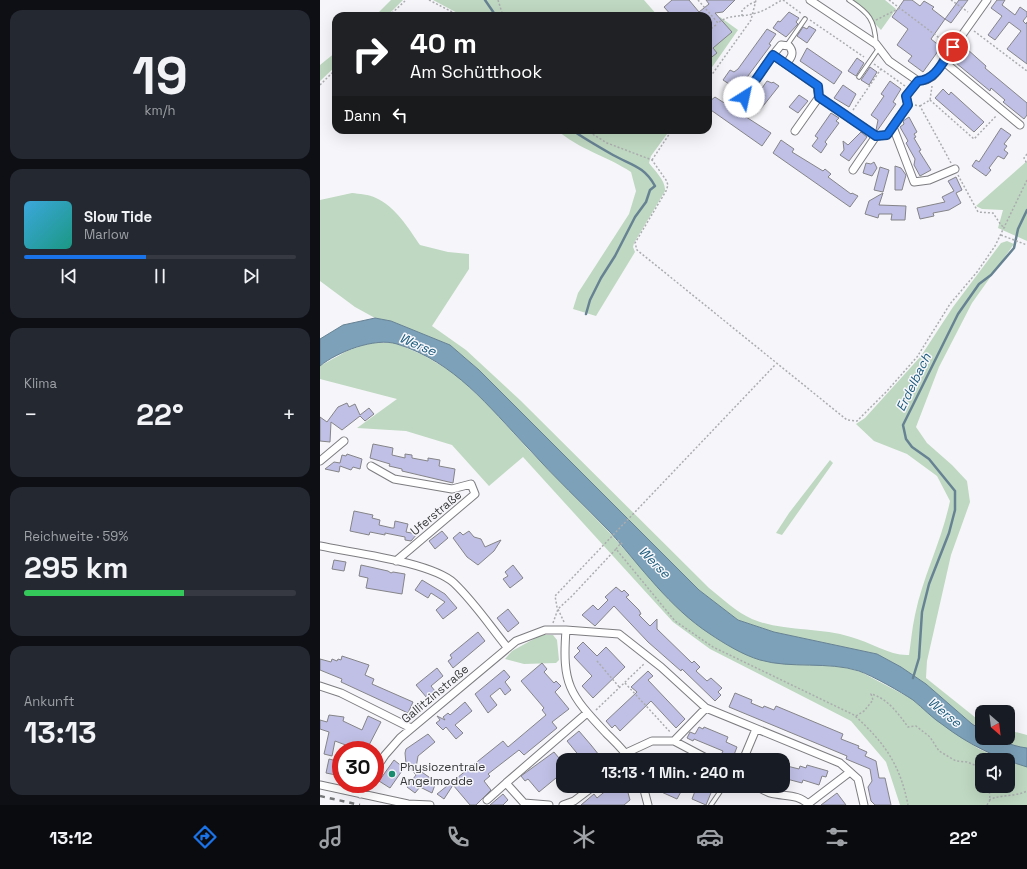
<!DOCTYPE html>
<html lang="de">
<meta charset="utf-8">
<style>
body{margin:0;font-family:"Space Grotesk",sans-serif;background:#242831;color:#f1f3f6;height:100vh;display:flex;flex-direction:column;font-size:15px;white-space:nowrap}
*{box-sizing:border-box;margin:0}
p{font-size:13px;color:#9ea1a6}
.icon{flex:none;width:22px;height:22px;fill:none;stroke:currentColor;stroke-width:2;stroke-linecap:round;stroke-linejoin:round}
.map{position:relative;flex:1;overflow:hidden}
.drawer{display:flex;flex-direction:column;gap:10px;padding:10px;background:#0d0f14;width:320px}
.drawer>*{flex:none}
.banner{position:absolute;left:12px;top:12px;width:380px;height:122px;border-radius:12px;box-shadow:0 4px 16px #0002;background:#202124;color:#fff;overflow:hidden}
.needle{width:26px;rotate:152deg}
.fabs{position:absolute;left:655px;top:705px;display:grid;gap:8px}
.fabs a{display:grid;place-items:center;width:40px;height:40px;border-radius:8px;background:#171b24;box-shadow:0 4px 16px #0002;font-size:20px}
.speed{position:absolute;left:12px;top:741px;display:flex;gap:8px;font-size:20px;font-weight:700;text-align:center}
.speed>*{display:grid;place-content:center;width:52px;height:52px;border-radius:50%;background:#171b24;box-shadow:0 4px 16px #0002;line-height:1}
.speed .limit{border:6px solid #d22;background:#fff;color:#111}
.pin{position:absolute;display:grid;place-items:center;width:34px;height:34px;color:#fff;margin:-17px;border:2px solid #fff;border-radius:50%;box-shadow:0 1px 4px #0007}
.me{position:absolute;width:44px;margin:-22px;rotate:35deg;stroke-linejoin:round;filter:drop-shadow(0 0 3px #0008)}
.turn{display:flex;align-items:center;gap:14px;height:84px;padding:0 12px;font-size:18px}
.turn .icon{width:52px;height:52px;stroke-width:2.5}
.turn b{display:block;font-size:28px;line-height:34px}
.then{display:flex;align-items:center;height:38px;padding:0 12px;background:#0003;gap:8px;font-size:15px}
.big{font-size:30px;font-weight:600;line-height:1.1}
.drawer .tile{flex:1;display:flex;flex-direction:column;justify-content:center;gap:6px;min-width:0;padding:0 14px;border-radius:12px;background:#242831}
.drawer .dial{align-items:center;gap:0}
.dial b{font-size:52px;line-height:1}
.song{display:flex;align-items:center;gap:12px}
.cover{width:48px;height:48px;border-radius:6px;background:linear-gradient(135deg,hsl(200 70% 55%),hsl(170 70% 35%))}
.played{height:4px;border-radius:2px;background:linear-gradient(90deg,#1a73e8 45%,#363941 45%)}
.keys{display:flex;justify-content:space-around;direction:ltr}
.heat{display:flex;justify-content:space-between;align-items:center;font-size:22px;direction:ltr}
.charge{height:6px;border-radius:3px;background:linear-gradient(90deg,#34c759 59%,#363941 0)}
.trip{position:absolute;left:236px;top:753px;width:234px;height:40px;border-radius:12px;background:#171b24;box-shadow:0 4px 16px #0002;font-weight:600;line-height:40px;text-align:center}
.dock{display:flex;height:64px;justify-content:space-around;align-items:center;background:#090b0e;color:#9ea1a6}
.dock .icon{width:28px;height:28px}
.dock .current{color:#1a73e8}
.dock b{font-size:18px;color:#f1f3f6}
main{display:flex;flex:1;min-height:0}
.map>svg:first-child{display:block}
</style>
<main>
<section class="drawer">
<div class="tile dial"><b>19</b><p>km/h</p></div>
<div class="tile">
<div class="song"><i class="cover"></i><div><b>Slow Tide</b><p>Marlow</p></div></div>
<div class="played"></div>
<div class="keys"><svg class="icon" aria-label="previous" viewBox="0 0 24 24"><path d="M18 5L8 12l10 7zM5 5v14"/></svg><svg class="icon" aria-label="pause" viewBox="0 0 24 24"><path d="M8 5v14M16 5v14"/></svg><svg class="icon" aria-label="next" viewBox="0 0 24 24"><path d="M6 5l10 7-10 7zM19 5v14"/></svg></div>
</div>
<div class="tile"><p>Klima</p>
<div class="heat"><a>−</a><b class="big">22°</b><a>+</a></div>
</div>
<div class="tile"><p>Reichweite · 59%</p><b class="big">295 km</b><div class="charge"></div></div>
<div class="tile"><p>Ankunft</p><b class="big">13:13</b></div>
</section>
<div class="map">
<svg width="707" height="805" viewBox="0 0 707 805">
<rect width="100%" height="100%" fill="#f6f6fa"/>
<path fill="#bfd8c1" d="M 71,0 L 83,0 L 67,16 L 55,16 Z
M 113,0 L 324,0 L 338,16 L 143,16 Z
M 532,0 L 565,0 L 576,9 L 561,30 Z
M 400,17 L 418,30 L 388,73 L 388,28 Z
M 16,52 L 16,66 L 0,81 L 0,65 Z
M 237,130 L 350,130 L 331,156 L 329,163 C 335,171 346,181 345,191 L 314,243 L 313,247 L 315,252 L 276,316 L 253,309 L 258,293 L 309,214 L 316,191 L 311,172 C 287,156 258,149 237,130 Z
M 707,161 L 707,241 L 678,228 L 683,210 L 662,209 L 656,206 Z
M 32,193 C 39,194 49,194 56,198 C 75,206 89,229 100,245 L 128,252 L 149,254 L 149,269 L 112,326 L 146,350 L 200,400 L 389,588 C 403,599 416,612 432,619 C 463,632 499,627 531,637 C 550,642 570,656 589,655 C 591,642 592,628 595,615 C 603,576 622,540 630,501 L 617,476 L 587,454 L 554,441 L 536,424 L 545,418 L 601,356 L 633,307 L 681,243 L 687,241 L 694,244 L 652,303 L 619,367 L 596,427 L 607,443 L 632,465 L 647,481 L 650,502 L 631,555 L 607,661 L 606,678 L 656,718 L 662,720 L 662,730 L 652,724 L 606,684 L 581,667 L 557,654 L 454,632 L 418,620 L 379,590 L 159,370 L 130,345 L 71,321 L 55,318 L 35,307 L 0,281 L 0,200 Z
M 50,343 L 75,343 L 103,355 L 134,373 L 167,404 L 208,449 L 288,531 L 349,600 L 387,632 L 409,646 L 440,660 L 520,666 L 541,672 L 592,699 L 623,725 L 659,749 L 684,760 L 662,760 L 662,786 L 688,786 L 688,761 L 707,767 L 707,805 L 580,805 L 566,762 L 531,721 L 390,649 L 353,622 L 203,457 L 169,486 L 132,445 L 86,431 L 37,428 L 77,399 L 0,379 L 0,366 L 27,351 Z
M 510,460 L 513,463 L 462,535 L 456,533 L 469,513 Z
M 221,635 L 233,635 L 237,640 L 239,660 L 236,663 L 204,664 L 185,659 L 192,651 Z
M 688,730 L 707,735 L 707,748 L 695,746 L 676,738 L 688,738 Z"/>
<path fill="#7ca1b9" stroke="#678293" d="M 55,318 L 71,321 L 130,345 L 159,370 L 379,590 L 418,620 L 454,632 L 557,654 L 581,667 L 606,684 L 652,724 L 662,730 L 662,738 C 681,738 689,746 707,748 L 707,767 C 677,758 649,745 623,725 C 612,718 603,708 593,700 C 581,692 553,676 539,671 C 508,661 471,669 440,660 C 423,655 405,644 390,634 C 350,608 321,567 290,532 C 263,504 234,477 208,448 C 168,406 135,362 77,344 C 55,337 17,352 0,366 L 0,339 L 23,325 Z"/>
<g fill="none" stroke-linecap="round" stroke-linejoin="round">
<path stroke="#678293" stroke-width="2.5" d="M 165,0 L 176,16
M 252,130 C 265,139 279,147 293,155 C 311,165 324,166 335,186 L 330,190 L 326,202 L 315,217 L 295,256 L 281,278 L 270,300 L 266,314
M 593,678 L 599,658 L 602,612 L 609,584 L 629,533 L 635,510 L 635,491 L 609,459 L 592,447 L 586,439 L 583,425 L 638,314 L 659,284 L 671,275 L 694,248 L 698,229 L 707,210"/>
</g>
<path fill="#c0c0e6" stroke="#848488" d="M 352,0 L 369,0 L 379,12 L 389,4 L 386,0 L 415,0 L 403,12 L 395,13 L 412,32 L 393,48 L 397,53 L 388,60 L 388,16 L 352,16 L 344,7 Z
M 584,0 L 592,0 L 600,6 L 604,1 L 614,7 L 612,9 L 625,19 L 639,0 L 648,0 L 631,23 L 625,19 L 611,39 L 621,47 L 603,72 L 588,61 L 592,56 L 577,45 L 588,29 L 572,17 Z
M 677,0 L 685,0 L 682,5 L 695,15 L 700,7 L 707,12 L 707,16 L 703,21 L 706,24 L 707,22 L 707,64 L 687,49 L 701,31 L 689,22 L 675,40 L 668,35 L 682,16 L 671,8 Z
M 469,12 L 479,18 L 476,22 L 478,24 L 466,37 L 453,28 L 458,21 L 460,22 Z
M 489,26 L 496,30 L 487,43 L 477,36 L 483,27 L 487,29 Z
M 447,29 L 456,34 L 449,44 L 451,45 L 425,80 L 422,78 L 415,88 L 403,80 L 410,70 L 414,72 L 418,69 Z
M 487,48 L 522,72 L 514,84 L 480,61 Z
M 647,49 L 666,66 L 665,68 L 707,103 L 707,115 L 704,119 L 683,102 L 685,100 L 671,88 L 670,91 L 636,63 Z
M 537,58 L 544,63 L 536,76 L 528,71 Z
M 550,67 L 557,72 L 549,85 L 541,80 Z
M 447,81 L 452,83 L 453,82 L 459,86 L 440,110 L 434,106 L 442,93 L 440,91 Z
M 570,81 L 581,89 L 573,102 L 576,104 L 557,131 L 556,130 L 558,120 L 551,115 L 564,96 L 561,94 Z
M 523,85 L 536,94 L 529,107 L 514,98 Z
M 623,89 L 629,95 L 631,92 L 664,122 L 654,132 L 615,98 Z
M 479,95 L 488,101 L 478,113 L 469,107 Z
M 395,97 L 451,133 L 442,146 L 388,108 L 390,101 Z
M 511,113 L 519,118 L 516,121 L 519,123 L 505,142 L 507,144 L 501,153 L 492,146 L 498,138 L 495,136 Z
M 589,117 L 597,132 L 594,134 L 596,137 L 594,138 L 601,150 L 599,151 L 611,170 L 600,176 L 594,165 L 595,159 L 586,143 L 588,141 L 580,127 L 584,124 L 583,121 Z
M 681,128 L 691,135 L 684,144 L 687,146 L 684,150 L 688,153 L 684,159 L 678,156 L 669,168 L 671,170 L 666,176 L 652,166 L 656,160 L 659,162 Z
M 541,132 L 547,137 L 529,161 L 520,155 L 524,150 L 523,141 L 528,145 Z
M 461,140 L 474,149 L 472,152 L 503,171 L 505,169 L 511,174 L 508,177 L 531,194 L 532,193 L 538,196 L 530,207 L 453,153 Z
M 554,162 L 557,168 L 552,176 L 543,173 L 546,163 L 551,164 Z
M 575,166 L 581,168 L 586,175 L 582,190 L 575,190 Z
M 560,167 L 569,170 L 563,192 L 554,190 Z
M 636,177 L 642,190 L 636,193 L 641,203 L 629,210 L 613,213 L 614,216 L 600,219 L 597,208 L 625,202 L 622,197 L 634,191 L 628,181 Z
M 563,193 L 559,205 L 586,206 L 585,220 L 571,220 L 572,214 L 559,214 L 558,218 L 545,214 L 549,201 Z
M 27,403 L 29,407 L 35,404 L 40,415 L 49,408 L 54,414 L 45,421 L 40,416 L 22,430 L 11,422 L 10,442 L 0,441 L 0,417 L 7,422 L 18,407 Z
M 53,444 L 73,448 L 72,455 L 85,458 L 85,454 L 92,455 L 92,458 L 108,461 L 108,458 L 120,460 L 119,466 L 135,469 L 133,483 L 82,471 L 82,469 L 69,466 L 70,464 L 50,458 Z
M 27,454 L 42,459 L 40,469 L 33,467 L 31,470 L 20,466 L 19,472 L 5,469 L 14,462 L 20,463 L 22,455 L 26,456 Z
M 34,511 L 53,515 L 52,518 L 60,520 L 59,525 L 72,528 L 74,528 L 75,521 L 88,524 L 86,532 L 97,534 L 91,541 L 85,540 L 85,537 L 65,533 L 65,535 L 50,532 L 49,535 L 30,531 Z
M 122,531 L 128,538 L 115,549 L 109,541 Z
M 149,531 L 154,537 L 161,539 L 165,547 L 181,540 L 174,551 L 158,565 L 147,557 L 133,538 L 140,532 L 143,535 Z
M 14,560 L 26,562 L 24,571 L 12,569 Z
M 41,565 L 68,571 L 71,573 L 73,572 L 85,574 L 82,594 L 46,588 L 48,578 L 39,576 Z
M 193,565 L 203,578 L 190,588 L 183,579 L 188,576 L 185,572 Z
M 102,580 L 125,594 L 137,608 L 123,619 L 116,610 L 125,602 L 111,593 L 108,598 L 95,590 Z
M 296,587 L 302,592 L 304,590 L 309,595 L 306,597 L 319,610 L 321,614 L 319,615 L 330,626 L 337,619 L 337,629 L 372,663 L 374,661 L 380,667 L 376,671 L 387,681 L 391,678 L 402,688 L 398,692 L 401,695 L 395,701 L 362,669 L 361,671 L 328,642 L 294,606 L 275,626 L 262,615 L 273,605 L 278,610 L 288,600 L 285,597 Z
M 188,609 L 199,623 L 188,632 L 177,618 Z
M 158,632 L 165,641 L 133,668 L 128,661 L 132,658 L 130,655 Z
M 263,642 L 277,656 L 286,647 L 305,667 L 273,698 L 262,686 L 272,676 L 254,657 L 260,651 L 257,648 Z
M 22,656 L 49,665 L 45,675 L 54,679 L 52,684 L 93,702 L 88,713 L 21,682 L 22,679 L 0,670 L 0,659 L 11,662 L 12,659 L 17,661 L 18,659 L 21,660 Z
M 222,663 L 227,669 L 224,672 L 234,683 L 236,681 L 241,686 L 235,692 L 249,709 L 232,722 L 237,728 L 204,755 L 199,750 L 168,774 L 170,776 L 164,781 L 171,790 L 156,805 L 150,805 L 133,785 L 124,799 L 117,794 L 183,741 L 188,747 L 226,715 L 222,710 L 224,708 L 201,681 Z
M 117,668 L 123,676 L 111,686 L 115,691 L 112,695 L 107,698 L 96,685 Z
M 184,670 L 190,677 L 185,682 L 191,690 L 185,695 L 180,688 L 170,696 L 177,705 L 168,713 L 155,694 Z
M 328,671 L 333,676 L 328,680 L 365,719 L 356,728 L 331,701 L 300,731 L 295,725 L 292,728 L 286,721 L 317,692 L 311,687 Z
M 415,693 L 432,700 L 431,703 L 443,708 L 444,706 L 454,710 L 456,706 L 523,734 L 521,739 L 539,746 L 538,748 L 547,752 L 545,756 L 556,761 L 559,778 L 565,778 L 571,805 L 555,805 L 551,801 L 548,787 L 552,781 L 550,769 L 526,759 L 527,756 L 409,707 Z
M 145,702 L 152,711 L 135,725 L 143,733 L 136,739 L 126,727 L 123,730 L 116,723 L 120,720 L 117,716 L 125,720 L 123,717 L 128,713 L 130,715 Z
M 9,715 L 24,717 L 23,721 L 42,730 L 48,716 L 61,722 L 47,749 L 33,743 L 31,747 L 15,741 L 12,756 L 4,754 L 9,732 L 0,729 L 0,720 L 7,722 Z
M 379,727 L 383,729 L 384,727 L 408,737 L 406,742 L 417,747 L 412,760 L 401,755 L 403,751 L 374,739 L 373,741 L 367,738 L 370,732 L 375,734 Z
M 259,731 L 271,745 L 283,760 L 263,760 L 256,752 L 247,741 Z
M 108,734 L 115,742 L 98,756 L 96,768 L 116,782 L 112,793 L 100,787 L 95,793 L 87,787 L 96,775 L 86,764 L 85,753 L 86,749 Z
M 234,752 L 243,763 L 243,786 L 236,778 L 219,792 L 208,779 L 205,781 L 201,776 Z
M 9,759 L 21,762 L 21,776 L 6,773 Z
M 74,760 L 84,768 L 70,788 L 59,781 Z
M 463,765 L 479,769 L 480,766 L 486,768 L 487,765 L 508,771 L 506,777 L 502,776 L 499,785 L 483,780 L 482,783 L 463,778 Z
M 297,786 L 305,786 L 307,789 L 310,800 L 304,805 L 261,805 L 274,794 L 277,798 L 288,789 L 290,792 Z
M 328,786 L 364,786 L 357,799 Z
M 377,786 L 393,788 L 386,805 L 372,799 Z
M 517,793 L 526,805 L 501,805 Z
M 183,794 L 188,800 L 183,805 L 170,805 Z"/>
<g fill="none" stroke-linecap="round" stroke-linejoin="round">
<g stroke="#7d7d81" stroke-width="5.5">
<path id="service" d="M 529,0 C 549,13 555,20 556,44
M 467,45 L 485,19
M 539,77 L 559,48
M 391,805 L 404,786"/>
</g>
<g stroke="#7d7d81" stroke-width="9">
<path id="minor" d="M 490,0 L 556,44 L 569,61 L 598,81 L 606,80 L 613,76 L 667,0
M 453,55 L 461,45 L 469,46 C 475,53 471,58 466,64
M 623,61 L 700,125
M 424,97 L 453,55 L 497,86 L 499,97 L 556,136 L 567,135 L 588,105 L 586,96 L 598,81
M 573,127 L 594,182 L 609,180 L 635,169
M 475,131 L 499,97
M 533,170 L 556,136
M 0,461 L 24,441
M 51,466 L 74,479 L 132,489 L 151,484 L 155,494 L 76,561
M 0,546 C 33,553 111,562 134,583 C 154,602 170,626 187,647
M 246,630 L 299,634 L 341,667 L 386,708 L 520,763 L 538,779 L 544,805
M 0,686 L 21,693 L 91,728
M 354,741 L 386,708
M 306,753 L 332,741 L 354,741 L 390,760
M 423,760 L 436,729
M 55,770 L 65,755 L 80,738 L 196,641 L 225,630 L 246,630 C 242,684 249,694 286,733 C 294,741 304,750 310,760
M 0,785 L 88,804 L 110,805
M 323,786 L 328,805
M 435,786 C 440,788 445,791 450,793 C 463,797 478,793 489,805
M 40,794 L 46,784
M 167,800 L 186,783
M 488,804 L 530,772
M 229,805 L 204,803 L 186,783 L 267,713
M 243,805 L 254,801 L 274,786"/>
</g>
<path stroke="#abacaf" stroke-width="1.5" stroke-dasharray="2 2" stroke-linecap="butt" d="M 109,0 L 140,16
M 178,0 L 183,16
M 378,0 L 398,23 C 411,13 421,18 436,13 C 445,11 454,4 462,0
M 463,0 L 482,14
M 569,0 L 626,43
M 631,0 L 648,12
M 69,16 L 86,0
M 422,16 L 422,10 L 430,4 L 435,2
M 490,20 L 544,57
M 556,20 L 580,8
M 388,31 L 397,24
M 654,31 L 707,71
M 554,64 L 585,86
M 388,80 L 431,20 L 436,0
M 0,85 L 16,69
M 610,100 L 654,139 L 677,115
M 595,105 L 600,106 L 631,163
M 600,106 L 610,100 L 612,86
M 533,110 L 561,69
M 266,130 L 287,143 L 332,160 L 346,180 L 348,185 L 346,191 L 315,243 L 317,250 L 527,420 L 537,421 L 567,391 L 597,357 L 630,304 L 657,272 L 675,246 L 707,180
M 707,154 L 704,158 L 707,164
M 332,160 L 352,130
M 638,175 L 658,212 L 673,213 L 681,225 L 685,228
M 681,235 L 707,245
M 298,540 L 303,545
M 296,549 L 301,543
M 244,622 L 237,607 L 235,596 L 456,364
M 233,623 L 238,609 L 252,596 L 296,549 L 355,621 L 393,647 L 534,715 C 564,742 580,764 588,805
M 277,661 L 300,688
M 305,683 L 351,733
M 276,710 L 325,663
M 536,716 L 544,711 L 553,700 L 551,694 C 567,698 578,713 588,727 L 596,726 L 610,737 L 619,751 L 636,761 L 647,762 L 662,768
M 669,800 C 681,794 695,797 707,791
M 667,805 L 670,800 L 669,786"/>
<use href="#service" stroke="#fff" stroke-width="3.5"/>
<use href="#minor" stroke="#fff" stroke-width="7"/>
<path stroke="#757678" stroke-width="2.5" stroke-dasharray="5 5" stroke-linecap="butt" d="M 0,796 L 40,805"/>
</g>
<g fill="none" stroke-linecap="round" stroke-linejoin="round">
<g stroke="#114b97" stroke-width="10">
<path id="route" d="M 424,97 L 453,55 L 498,86 L 499,97 L 556,136 L 567,135 L 588,105 L 586,96 L 598,81 C 616,80 623,61 633,47"/>
</g>
<use href="#route" stroke="#1a73e8" stroke-width="7"/>
</g>
<circle fill="#198e70" stroke="#f6f6fa" stroke-width="1.5" cx="72" cy="774" r="4"/>
<g text-anchor="middle" stroke-width="3" stroke-linejoin="round" paint-order="stroke">
<g font-size="12" fill="#373839" stroke="#f6f6fa">
<text transform="translate(116 513) rotate(-40)" y="4">Uferstraße</text>
<text transform="translate(115 694) rotate(-40)" y="4">Gallitzinstraße</text>
</g>
<g font-size="12" fill="#373839" stroke="#f6f6fa" text-anchor="start">
<text x="80" y="771">Physiozentrale<tspan x="80" dy="14">Angelmodde</tspan></text>
</g>
<g font-size="13" font-style="italic" fill="#1a5a7c" stroke="#f6f6fa">
<text transform="translate(98 344) rotate(23)" y="5">Werse</text>
<text transform="translate(593 382) rotate(-64)" y="5">Erdelbach</text>
<text transform="translate(335 562) rotate(45)" y="5">Werse</text>
<text transform="translate(625 712) rotate(39)" y="5">Werse</text>
</g>
</g>
</svg>
<div class="fabs">
<a><svg class="needle" viewBox="-14 -14 28 28"><path d="M0-13l5 13h-10z" fill="#e53935"/><path d="M0 13l5-13h-10z" fill="#9ea1a6"/></svg></a>
<a><svg class="icon" aria-label="sound" viewBox="0 0 24 24"><path d="M4 9h4l5-4v14l-5-4H4zM17 9q2 3 0 6"/></svg></a>
</div>
<div class="speed"><div class="limit">30</div></div>
<div class="pin" style="left:633px;top:47px;background:#d93025"><svg class="icon" aria-label="arrive" viewBox="0 0 24 24"><path d="M6 21V4h12l-3 4 3 4H6"/></svg></div>
<svg class="me" style="left:424px;top:97px" viewBox="-20 -20 40 40"><circle r="19" fill="#fff"/><path d="M0-13L10 11 0 6-10 11z" fill="#1a73e8"/></svg>
<div class="trip">13:13 · 1 Min. · 240 m</div>
<div class="banner">
<div class="turn"><svg class="icon" aria-label="right" viewBox="0 0 24 24"><path d="M7 20v-9h11M14 6l5 5-5 5"/></svg><div><b>40 m</b>Am Schütthook</div></div>
<div class="then">Dann<svg class="icon" aria-label="left" viewBox="0 0 24 24"><path d="M17 20v-9H6M10 6l-5 5 5 5"/></svg></div>
</div>
</div>
</main>
<nav class="dock">
<b>13:12</b>
<svg class="icon current" aria-label="directions" viewBox="0 0 24 24"><path d="M12 3l9 9-9 9-9-9zM9 14v-3h6M13 9l2 2-2 2"/></svg>
<svg class="icon" aria-label="music" viewBox="0 0 24 24"><path d="M9 18V5l10-2v13"/><circle cx="6" cy="18" r="3"/><circle cx="16" cy="16" r="3"/></svg>
<svg class="icon" aria-label="phone" viewBox="0 0 24 24"><path d="M5 4h4l2 5-3 2q2 4 5 5l2-3 5 2v4C11 20 4 13 5 4z"/></svg>
<svg class="icon" aria-label="climate" viewBox="0 0 24 24"><path d="M12 3v18M4 7l16 10M4 17L20 7"/></svg>
<svg class="icon" aria-label="car" viewBox="0 0 24 24"><path d="M5 17H2v-5l4-1 3-4h7l3 4 3 1v5h-3M9 17h6M6 11h13"/><circle cx="7" cy="17" r="2"/><circle cx="17" cy="17" r="2"/></svg>
<svg class="icon" aria-label="filters" viewBox="0 0 24 24"><path d="M4 7h16M4 17h16"/><circle cx="9" cy="7" r="2"/><circle cx="15" cy="17" r="2"/></svg>
<b>22°</b>
</nav>
